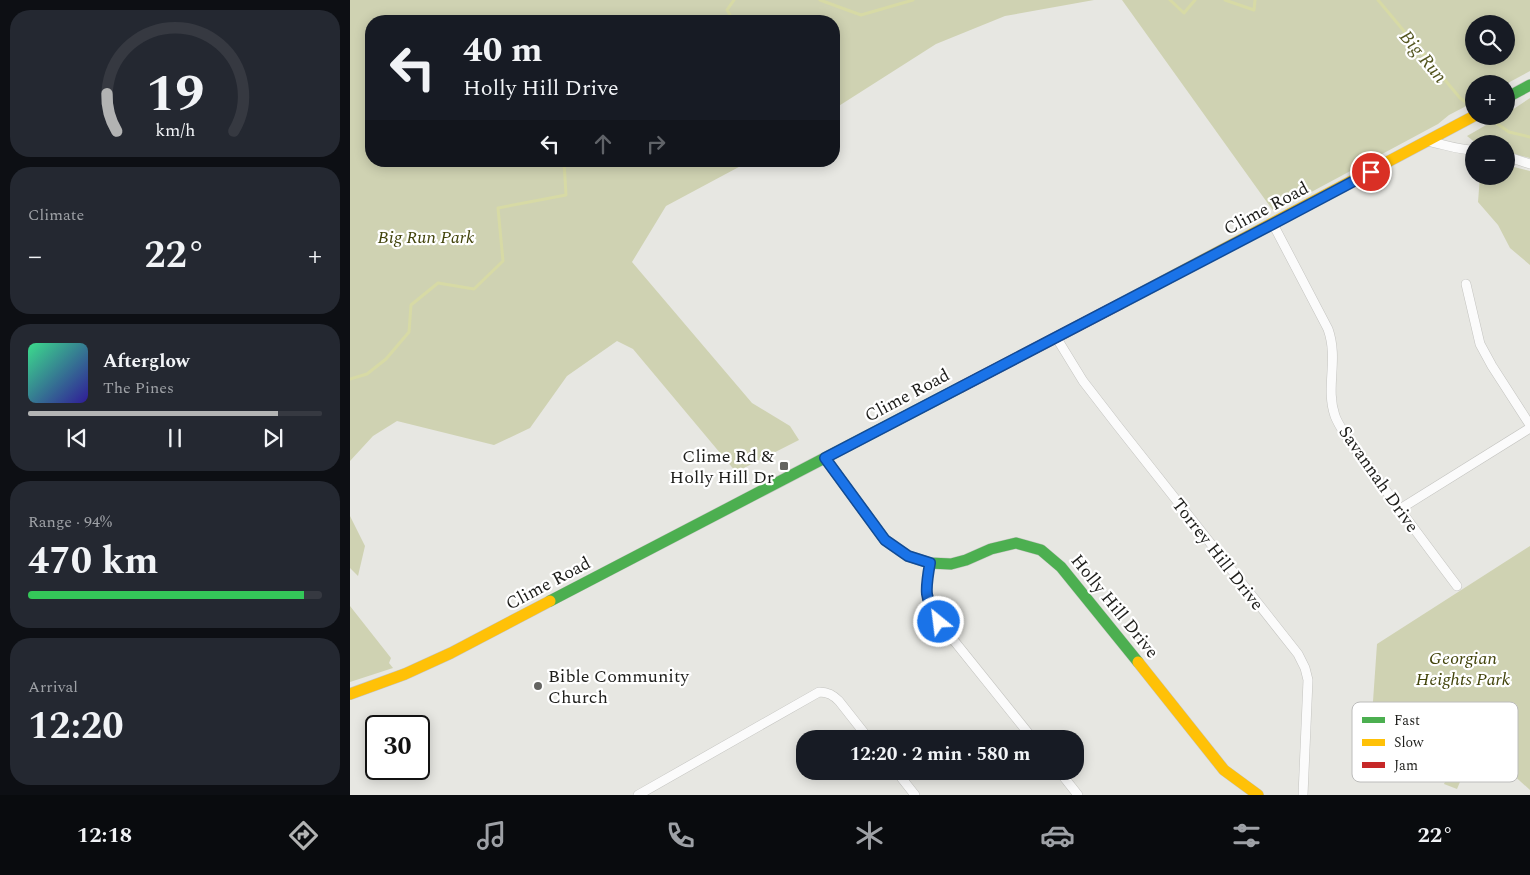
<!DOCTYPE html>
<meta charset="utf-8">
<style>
body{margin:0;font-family:Spectral,serif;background:#242831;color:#f1f3f6;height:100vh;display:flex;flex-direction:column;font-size:19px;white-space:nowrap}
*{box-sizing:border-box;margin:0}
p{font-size:16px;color:#9ea1a6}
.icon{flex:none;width:28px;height:28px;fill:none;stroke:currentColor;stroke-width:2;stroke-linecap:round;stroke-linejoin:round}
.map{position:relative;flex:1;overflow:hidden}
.details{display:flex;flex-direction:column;gap:10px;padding:10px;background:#0d0f14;width:350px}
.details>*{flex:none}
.guide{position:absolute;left:15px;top:15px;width:475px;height:152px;border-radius:20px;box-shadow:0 2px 12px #0003;background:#171b24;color:#f1f3f6;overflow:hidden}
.buttons{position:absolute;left:1115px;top:15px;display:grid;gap:10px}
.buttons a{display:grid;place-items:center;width:50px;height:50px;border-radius:50%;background:#171b24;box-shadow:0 2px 12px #0003;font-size:25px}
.speed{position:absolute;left:15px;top:715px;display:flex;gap:10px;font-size:25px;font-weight:700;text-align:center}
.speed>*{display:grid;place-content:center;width:65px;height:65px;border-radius:50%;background:#171b24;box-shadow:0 2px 12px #0003;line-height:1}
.speed .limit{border:2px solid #111;border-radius:8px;background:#fff;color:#111}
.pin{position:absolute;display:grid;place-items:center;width:42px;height:42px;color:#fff;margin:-21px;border:2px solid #fff;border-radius:50%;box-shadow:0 1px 5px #0007}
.me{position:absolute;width:55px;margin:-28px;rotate:331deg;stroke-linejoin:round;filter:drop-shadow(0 0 4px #0008)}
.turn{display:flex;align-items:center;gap:18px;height:105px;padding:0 15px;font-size:22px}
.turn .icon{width:65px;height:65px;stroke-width:2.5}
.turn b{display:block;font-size:35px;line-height:42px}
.lanes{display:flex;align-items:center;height:48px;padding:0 15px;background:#0003;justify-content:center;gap:25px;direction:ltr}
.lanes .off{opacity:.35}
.big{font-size:38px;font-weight:700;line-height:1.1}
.details .widget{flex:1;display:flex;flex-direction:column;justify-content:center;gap:8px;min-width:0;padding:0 18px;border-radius:20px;background:#242831}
.details .dial{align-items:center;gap:0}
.dial svg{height:130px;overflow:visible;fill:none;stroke:#363941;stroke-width:7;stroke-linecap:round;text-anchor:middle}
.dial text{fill:#f1f3f6;stroke:none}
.song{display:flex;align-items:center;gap:15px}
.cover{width:60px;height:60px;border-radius:8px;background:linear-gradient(135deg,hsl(150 70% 55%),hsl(250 70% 35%))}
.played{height:5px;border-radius:2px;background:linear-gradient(90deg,#b2b3b3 85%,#363941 85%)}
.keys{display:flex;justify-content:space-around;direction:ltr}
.heat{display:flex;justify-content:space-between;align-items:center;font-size:28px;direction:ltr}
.charge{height:8px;border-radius:4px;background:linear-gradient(90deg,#34c759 94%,#363941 0)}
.trip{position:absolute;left:446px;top:730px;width:288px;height:50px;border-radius:20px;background:#171b24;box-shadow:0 2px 12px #0003;font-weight:700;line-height:50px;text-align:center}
.tab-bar{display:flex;height:80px;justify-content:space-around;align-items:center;background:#090b0e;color:#9ea1a6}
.tab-bar .icon{width:35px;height:35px}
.tab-bar .active{color:#b2b3b3}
.tab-bar b{font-size:22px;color:#f1f3f6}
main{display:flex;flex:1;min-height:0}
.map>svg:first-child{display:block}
</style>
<main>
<section class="details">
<div class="widget dial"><svg viewBox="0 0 100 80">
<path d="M14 69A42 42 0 1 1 86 69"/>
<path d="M14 69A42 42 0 0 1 8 46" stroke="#b2b3b3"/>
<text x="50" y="56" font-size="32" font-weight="700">19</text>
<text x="50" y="72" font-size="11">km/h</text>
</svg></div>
<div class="widget"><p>Climate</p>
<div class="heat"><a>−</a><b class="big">22°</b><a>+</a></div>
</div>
<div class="widget">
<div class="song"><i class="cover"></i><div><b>Afterglow</b><p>The Pines</p></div></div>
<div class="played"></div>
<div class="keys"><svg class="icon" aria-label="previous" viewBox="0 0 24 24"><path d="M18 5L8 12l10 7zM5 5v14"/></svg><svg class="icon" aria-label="pause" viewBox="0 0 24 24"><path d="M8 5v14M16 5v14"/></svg><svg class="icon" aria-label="next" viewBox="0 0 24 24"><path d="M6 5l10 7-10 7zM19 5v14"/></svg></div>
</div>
<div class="widget"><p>Range · 94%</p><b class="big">470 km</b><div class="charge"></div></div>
<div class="widget"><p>Arrival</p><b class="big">12:20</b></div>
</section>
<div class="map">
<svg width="1180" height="795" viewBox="0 0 1180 795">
<rect width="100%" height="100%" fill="#e7e7e2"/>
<path fill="#cfd2b2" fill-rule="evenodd" d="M 0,0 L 744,0 L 655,16 L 586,44 L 484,109 L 484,21 L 21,21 L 21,161 L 400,161 L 316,206 L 282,262 L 402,403 L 440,426 L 449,440 L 386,472 L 283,349 L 267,341 L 217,376 L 180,428 L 144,445 L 47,421 L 23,436 L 0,461 Z
M 772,0 L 1180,0 L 1180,71 L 1156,84 L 1124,84 L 1124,102 L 1099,115 L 1088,124 L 924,212 ZM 1124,24 L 1156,24 L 1156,56 L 1124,56 Z
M 1180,98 L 1180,158 L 1156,152 L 1156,144 L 1127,144 L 1117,136 L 1152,116 L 1156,116 L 1156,114 Z
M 1156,165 L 1180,171 L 1180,265 L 1160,248 L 1148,225 L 1128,202 L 1130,176 L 1156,176 Z
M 0,516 L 15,546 L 8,576 L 0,568 Z
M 1180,546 L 1180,790 L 1127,742 L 1107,789 L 1094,784 L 1115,736 L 1021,730 L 1027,644 Z
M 0,606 L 41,658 L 39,663 L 43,668 L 0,682 Z"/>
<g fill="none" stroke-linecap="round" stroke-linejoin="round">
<path stroke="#d7daa5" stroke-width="3" d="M 384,0 L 377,10 L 384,21
M 470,0 L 511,15 L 563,0
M 820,0 L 834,13 L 845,0
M 875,0 L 904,10 L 905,0
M 1028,0 L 1110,98 L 1124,108
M 1136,116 L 1159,132 L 1180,137
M 0,379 L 17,374 L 36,359 L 59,332 L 61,305 L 88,283 L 124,289 L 153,261 L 148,208 L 216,195 L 214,161"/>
<g stroke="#c4c4c0" stroke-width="10">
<path id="street" d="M 1077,141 C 1093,144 1108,150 1124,150
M 1156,156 L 1180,164
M 923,224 L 978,329 C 989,360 975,387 985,416 C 993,436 1011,455 1023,473 C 1051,511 1079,549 1107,586
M 1116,284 L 1130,344 L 1142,366 L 1180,425
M 706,337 L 733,381 L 767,425 L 948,654 L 955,668 L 958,680 L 953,795
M 1050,509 L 1180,428
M 580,563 C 575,591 574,598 589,622 L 683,739
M 546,771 L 565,795
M 709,771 L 728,795
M 288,795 L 469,692 C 478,692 483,695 489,701 L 519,739"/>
</g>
<g stroke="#c4c4c0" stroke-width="12">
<path id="fast" d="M 1156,98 L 1180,85
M 475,458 L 535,540 L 558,556 L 580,563 L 601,564 L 616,560 L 641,549 L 666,543 L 691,550 L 711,567 L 788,662
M 200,601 L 611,387"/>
</g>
<g stroke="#c4c4c0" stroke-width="12">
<path id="slow" d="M 770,304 L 1124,116
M 788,662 L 874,770 L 908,795
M 0,694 L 55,674 L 101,653 L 200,601"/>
</g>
<g stroke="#c4c4c0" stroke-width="12">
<path id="jam" d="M 611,387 L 770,304"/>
</g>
<use href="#street" stroke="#fbfbfb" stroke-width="9"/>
<use href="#fast" stroke="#4caf50" stroke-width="11"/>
<use href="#slow" stroke="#ffc107" stroke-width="11"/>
<use href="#jam" stroke="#c62828" stroke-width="11"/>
</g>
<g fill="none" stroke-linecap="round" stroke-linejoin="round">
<g stroke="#114b97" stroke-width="12">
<path id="route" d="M 589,622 C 574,598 575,591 580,563 L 558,556 L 535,540 L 475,458 L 923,224 L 1021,172"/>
</g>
<use href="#route" stroke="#1a73e8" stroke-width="9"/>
</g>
<g fill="#646461" stroke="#fff" stroke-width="2">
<rect x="429" y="461" width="10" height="10" rx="2.5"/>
<circle cx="188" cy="686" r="5"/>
</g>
<g text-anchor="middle" stroke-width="4.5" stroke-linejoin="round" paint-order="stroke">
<g font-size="18" fill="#1e1e1b" stroke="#fff">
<text transform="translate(916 208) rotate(-28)" y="6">Clime Road</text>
<text transform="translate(557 395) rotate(-28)" y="6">Clime Road</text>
<text transform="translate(1029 479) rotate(55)" y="6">Savannah Drive</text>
<text transform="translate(868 554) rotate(52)" y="6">Torrey Hill Drive</text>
<text transform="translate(198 583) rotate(-28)" y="6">Clime Road</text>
<text transform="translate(765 606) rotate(51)" y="6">Holly Hill Drive</text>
</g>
<g font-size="18" font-style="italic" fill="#42440b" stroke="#fff">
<text x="76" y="243">Big Run Park</text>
<text x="1113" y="664">Georgian<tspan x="1113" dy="21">Heights Park</tspan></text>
</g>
<g font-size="18" fill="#1e1e1b" stroke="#fff" text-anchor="end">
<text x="424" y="462">Clime Rd &amp;<tspan x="424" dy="21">Holly Hill Dr</tspan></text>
<text x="198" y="682" text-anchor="start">Bible Community<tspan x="198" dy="21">Church</tspan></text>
</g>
<g font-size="19" font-style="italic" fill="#53551f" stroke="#fff">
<text transform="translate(1074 56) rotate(50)" y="7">Big Run</text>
</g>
</g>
<rect x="1002" y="702" width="166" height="80" rx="8" fill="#fff" stroke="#bcbcbb" stroke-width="1"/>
<rect x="1012" y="717" width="23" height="6" fill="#4caf50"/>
<rect x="1012" y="739" width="23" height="7" fill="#ffc107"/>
<rect x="1012" y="762" width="23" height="6" fill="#c62828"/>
<g font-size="14" fill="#1e1e1b">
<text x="1044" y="725">Fast</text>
<text x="1044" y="747">Slow</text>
<text x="1044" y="770">Jam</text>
</g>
</svg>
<div class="buttons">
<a><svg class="icon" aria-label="search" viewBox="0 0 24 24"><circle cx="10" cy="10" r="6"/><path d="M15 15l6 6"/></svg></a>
<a>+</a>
<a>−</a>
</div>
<div class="speed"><div class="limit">30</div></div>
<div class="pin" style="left:1021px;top:172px;background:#d93025"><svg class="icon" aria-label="arrive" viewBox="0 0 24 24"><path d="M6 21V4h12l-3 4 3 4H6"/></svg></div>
<svg class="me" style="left:589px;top:622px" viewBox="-20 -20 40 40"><circle r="17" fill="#1a73e8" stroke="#fff" stroke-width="3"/><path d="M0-11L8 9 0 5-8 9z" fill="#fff"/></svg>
<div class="trip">12:20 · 2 min · 580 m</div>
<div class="guide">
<div class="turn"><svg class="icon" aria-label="left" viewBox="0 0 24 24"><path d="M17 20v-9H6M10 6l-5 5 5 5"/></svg><div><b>40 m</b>Holly Hill Drive</div></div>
<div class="lanes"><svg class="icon" aria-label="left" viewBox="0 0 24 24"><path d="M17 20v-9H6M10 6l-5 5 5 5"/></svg><svg class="icon off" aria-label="ahead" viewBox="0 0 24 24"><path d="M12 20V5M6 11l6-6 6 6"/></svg><svg class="icon off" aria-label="right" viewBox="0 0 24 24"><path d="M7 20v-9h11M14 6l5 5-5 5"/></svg></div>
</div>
</div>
</main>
<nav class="tab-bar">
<b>12:18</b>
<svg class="icon active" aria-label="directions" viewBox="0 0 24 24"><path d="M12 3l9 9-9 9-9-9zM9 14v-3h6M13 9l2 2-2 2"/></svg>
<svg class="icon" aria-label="music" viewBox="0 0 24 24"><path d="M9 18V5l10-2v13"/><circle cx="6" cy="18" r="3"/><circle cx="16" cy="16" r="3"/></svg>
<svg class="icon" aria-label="phone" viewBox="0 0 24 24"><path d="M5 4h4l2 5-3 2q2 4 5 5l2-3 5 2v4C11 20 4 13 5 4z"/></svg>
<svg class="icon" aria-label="climate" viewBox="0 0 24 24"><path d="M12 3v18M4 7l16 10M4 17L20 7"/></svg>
<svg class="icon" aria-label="car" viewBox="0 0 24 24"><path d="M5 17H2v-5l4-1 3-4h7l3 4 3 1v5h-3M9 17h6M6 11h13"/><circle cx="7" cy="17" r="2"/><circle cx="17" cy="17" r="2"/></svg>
<svg class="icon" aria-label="filters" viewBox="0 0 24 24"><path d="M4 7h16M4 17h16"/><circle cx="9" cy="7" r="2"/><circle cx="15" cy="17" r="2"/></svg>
<b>22°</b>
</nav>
